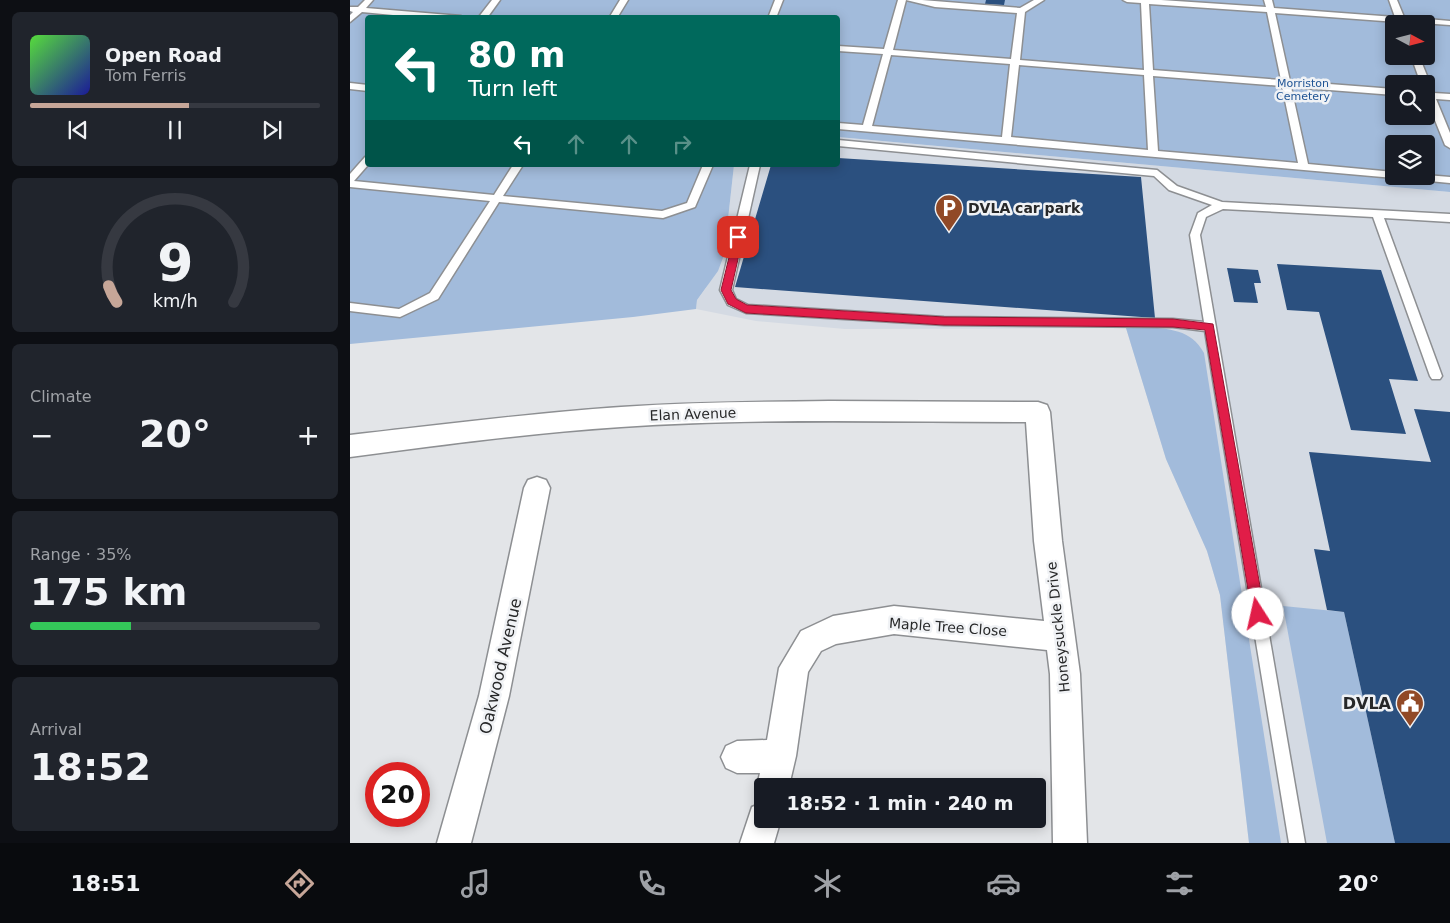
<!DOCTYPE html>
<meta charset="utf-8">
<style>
body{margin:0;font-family:"DejaVu Sans",sans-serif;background:#20242c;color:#f1f3f6;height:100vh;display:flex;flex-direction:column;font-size:19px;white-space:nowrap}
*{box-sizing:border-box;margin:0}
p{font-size:16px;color:#9ea1a6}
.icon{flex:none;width:28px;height:28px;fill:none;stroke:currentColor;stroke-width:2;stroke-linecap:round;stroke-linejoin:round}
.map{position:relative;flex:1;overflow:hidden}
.drawer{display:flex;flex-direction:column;gap:12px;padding:12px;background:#0d0f14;width:350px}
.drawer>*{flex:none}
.guide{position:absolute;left:15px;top:15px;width:475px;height:152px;border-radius:5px;box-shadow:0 2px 12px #0003;background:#00695c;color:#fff;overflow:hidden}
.needle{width:32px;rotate:97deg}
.controls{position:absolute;left:1035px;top:15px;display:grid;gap:10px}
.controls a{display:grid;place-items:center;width:50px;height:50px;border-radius:5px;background:#171b24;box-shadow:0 2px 12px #0003;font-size:25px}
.speed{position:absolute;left:15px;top:762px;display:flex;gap:10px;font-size:25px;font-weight:700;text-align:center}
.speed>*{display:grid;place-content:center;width:65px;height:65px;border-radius:50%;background:#171b24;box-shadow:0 2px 12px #0003;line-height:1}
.speed .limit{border:8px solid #d22;background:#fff;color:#111}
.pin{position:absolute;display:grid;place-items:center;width:42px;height:42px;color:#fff;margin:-21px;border-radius:10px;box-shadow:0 2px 8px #0006}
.me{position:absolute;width:55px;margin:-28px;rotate:350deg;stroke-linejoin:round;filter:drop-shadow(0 0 4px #0008)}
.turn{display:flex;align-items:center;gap:18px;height:105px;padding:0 20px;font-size:22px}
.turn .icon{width:65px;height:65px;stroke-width:2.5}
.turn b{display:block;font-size:35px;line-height:42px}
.lanes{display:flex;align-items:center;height:48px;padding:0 20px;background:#0003;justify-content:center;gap:25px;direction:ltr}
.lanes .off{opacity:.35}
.big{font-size:38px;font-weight:800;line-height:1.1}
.drawer .card{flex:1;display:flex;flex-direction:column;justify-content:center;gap:8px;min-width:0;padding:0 18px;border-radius:8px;background:#20242c}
.drawer .dial{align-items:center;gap:0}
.dial svg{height:130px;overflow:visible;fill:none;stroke:#363941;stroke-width:7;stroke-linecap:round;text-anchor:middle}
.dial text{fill:#f1f3f6;stroke:none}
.song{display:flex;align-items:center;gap:15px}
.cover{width:60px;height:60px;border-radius:8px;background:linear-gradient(135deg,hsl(110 70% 55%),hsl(240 70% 35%))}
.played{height:5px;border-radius:2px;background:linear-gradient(90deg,#c6a698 55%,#363941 55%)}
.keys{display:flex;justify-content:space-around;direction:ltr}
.heat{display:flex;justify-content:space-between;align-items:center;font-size:28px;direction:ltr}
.charge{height:8px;border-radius:4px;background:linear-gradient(90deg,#34c759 35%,#363941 0)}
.trip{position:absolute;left:404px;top:778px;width:292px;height:50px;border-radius:5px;background:#171b24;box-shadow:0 2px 12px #0003;font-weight:800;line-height:50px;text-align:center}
.tabs{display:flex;height:80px;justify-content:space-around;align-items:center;background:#090b0e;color:#9ea1a6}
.tabs .icon{width:35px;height:35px}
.tabs .current{color:#c6a698}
.tabs b{font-size:22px;color:#f1f3f6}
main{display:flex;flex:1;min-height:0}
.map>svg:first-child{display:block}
</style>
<main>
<section class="drawer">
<div class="card">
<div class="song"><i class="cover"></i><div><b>Open Road</b><p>Tom Ferris</p></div></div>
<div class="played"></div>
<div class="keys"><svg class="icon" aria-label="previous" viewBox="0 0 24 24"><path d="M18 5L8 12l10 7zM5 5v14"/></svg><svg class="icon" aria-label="pause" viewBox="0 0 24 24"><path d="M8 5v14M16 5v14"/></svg><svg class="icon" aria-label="next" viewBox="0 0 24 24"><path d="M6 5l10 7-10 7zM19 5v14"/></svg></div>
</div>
<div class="card dial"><svg viewBox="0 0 100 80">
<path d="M14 69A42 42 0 1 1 86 69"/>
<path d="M14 69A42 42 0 0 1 9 59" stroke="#c6a698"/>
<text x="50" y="56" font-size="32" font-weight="700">9</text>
<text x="50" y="72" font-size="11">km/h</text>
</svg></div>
<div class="card"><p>Climate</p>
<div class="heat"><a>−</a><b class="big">20°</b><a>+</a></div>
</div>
<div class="card"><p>Range · 35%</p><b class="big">175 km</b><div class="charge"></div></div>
<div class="card"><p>Arrival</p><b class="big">18:52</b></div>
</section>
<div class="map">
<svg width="1100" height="843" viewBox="0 0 1100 843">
<rect width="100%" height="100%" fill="#e3e5e8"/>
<path fill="#d4dae3" d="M 488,137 L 1100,192 L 1100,843 L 899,843 L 870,595 L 857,551 L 816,459 L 776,328 L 495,329 L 406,321 L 346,309 L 347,300 L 356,288 L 374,255 L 384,165 L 488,165 Z"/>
<path fill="#a2bbdb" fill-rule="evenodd" d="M 0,0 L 1100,0 L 1100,192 L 488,137 L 488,18 L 18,18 L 18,165 L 384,165 L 374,255 L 368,271 L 347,300 L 346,309 L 283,317 L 0,344 ZM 1044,24 L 1076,24 L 1076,56 L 1044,56 ZM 1044,84 L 1076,84 L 1076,116 L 1044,116 ZM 1044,144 L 1076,144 L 1076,176 L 1044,176 Z
M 794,327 C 819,329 841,329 854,353 L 931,843 L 899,843 L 870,595 L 857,551 L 816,459 L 776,328 Z
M 933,606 L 994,612 L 1045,843 L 977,843 Z"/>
<path fill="#2b507f" d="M 636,0 L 655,0 L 654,5 L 635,4 Z
M 488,158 L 791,177 L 805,318 L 385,287 L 421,165 L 488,165 Z
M 927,264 L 1031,270 L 1068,381 L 1039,379 L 1056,434 L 1001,430 L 969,312 L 937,310 Z
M 877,268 L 908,270 L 911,283 L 904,283 L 908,303 L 884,302 Z
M 1064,409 L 1100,412 L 1100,843 L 1045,843 L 994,612 L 977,610 L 964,549 L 980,551 L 959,452 L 1081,462 Z"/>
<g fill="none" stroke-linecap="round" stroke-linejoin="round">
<g stroke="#8d8f92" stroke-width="3">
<path id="lane" d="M 15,0 L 23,0 L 16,8 L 111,16 L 115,18 L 74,18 L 12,12 L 0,22 L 0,15 L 3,12 L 0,11 L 0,7 L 8,7 Z
M 142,0 L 150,0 L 137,18 L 128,18 Z
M 270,0 L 278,0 L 267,18 L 259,18 Z
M 425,0 L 433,0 L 426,18 L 418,18 Z
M 548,0 L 572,0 L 670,8 L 684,0 L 694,0 L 675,12 L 670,60 L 794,70 L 791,3 L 777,2 L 773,0 L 811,0 L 916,7 L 914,0 L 922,0 L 924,8 L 1045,17 L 1039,0 L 1047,0 L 1054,17 L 1100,21 L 1100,25 L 1056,22 L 1056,24 L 1048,24 L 1047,22 L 925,13 L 940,81 L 1044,89 L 1044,95 L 941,87 L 958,164 L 1044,172 L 1044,176 L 1048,176 L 1044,178 L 488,129 L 488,123 L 513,125 L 533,54 L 488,51 L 488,46 L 534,49 ZM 556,0 L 585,7 L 667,13 L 661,59 L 543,50 ZM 799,4 L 917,12 L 931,80 L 803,70 ZM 541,55 L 660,64 L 652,137 L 522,126 ZM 669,65 L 794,75 L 798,150 L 661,137 ZM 803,76 L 932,86 L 948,163 L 808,151 Z
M 1061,56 L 1069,56 L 1084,93 L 1100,94 L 1100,100 L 1086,99 L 1100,133 L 1100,148 L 1095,145 L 1076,98 L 1076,84 L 1071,84 Z
M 0,83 L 18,85 L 18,91 L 0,89 Z
M 488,140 L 807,170 L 827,186 L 872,202 L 1100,214 L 1100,222 L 1034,218 L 1092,376 L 1090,379 L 1082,379 L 1080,376 L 1023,217 L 873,209 L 856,217 L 850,235 L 955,843 L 939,843 L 855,331 L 823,327 L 594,325 L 396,313 L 378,305 L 370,290 L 400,165 L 410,165 L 382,290 L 386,299 L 398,305 L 594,317 L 823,319 L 854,322 L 840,235 L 848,213 L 862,205 L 819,190 L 804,176 L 488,146 Z
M 18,156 L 18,165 L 4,181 L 144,195 L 163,165 L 173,165 L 153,196 L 312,211 L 337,203 L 353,165 L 363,165 L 345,207 L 313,218 L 149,202 L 88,299 L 50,317 L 0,311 L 0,303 L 49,309 L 80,293 L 140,201 L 0,187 L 0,174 L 15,157 Z
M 1076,175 L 1100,177 L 1100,183 L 1058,179 L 1053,176 L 1076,176 Z"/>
</g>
<g stroke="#8d8f92" stroke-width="3">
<path id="street" d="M 479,401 L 688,402 L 697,405 L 700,412 L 712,541 L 730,674 L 737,843 L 703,843 L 700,674 L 697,650 L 544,634 L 486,644 L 471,651 L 458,672 L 446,756 L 439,786 L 412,786 L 411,798 L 407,786 L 410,773 L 387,773 L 376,768 L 371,757 L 376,746 L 387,741 L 417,740 L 429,668 L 451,631 L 483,616 L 544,606 L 694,621 L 684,541 L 676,422 C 541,422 406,418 271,427 C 180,433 90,445 0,457 L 0,435 C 90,425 181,413 271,407 C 341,402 410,402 479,401 Z
M 187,477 L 196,480 L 200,488 L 159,696 L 121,843 L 87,843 L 129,696 L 174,488 L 178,480 Z
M 412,803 L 412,819 L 431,819 L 424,843 L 390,843 L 402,807 Z"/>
</g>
<use href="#lane" fill="#fff" fill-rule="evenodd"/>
<use href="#street" fill="#fff" fill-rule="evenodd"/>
</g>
<path fill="#e11d48" stroke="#92132f" d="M 388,233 L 393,237 L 381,290 L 386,299 L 397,305 L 594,317 L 823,319 L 863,324 L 915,614 L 913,618 L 908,620 L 904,618 L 902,614 L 855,330 L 823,327 L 594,325 L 396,313 L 378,304 L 371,290 L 384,237 Z"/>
<defs>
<g id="parking-pin" transform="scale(1.4375)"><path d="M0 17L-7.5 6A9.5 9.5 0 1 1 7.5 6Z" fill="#914926" stroke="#f0f2f5"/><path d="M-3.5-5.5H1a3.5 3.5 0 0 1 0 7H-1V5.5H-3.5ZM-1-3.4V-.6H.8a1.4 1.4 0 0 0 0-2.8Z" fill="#fff"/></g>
<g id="civic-pin" transform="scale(1.4375)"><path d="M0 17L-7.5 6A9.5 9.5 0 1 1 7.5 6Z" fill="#914926" stroke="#f0f2f5"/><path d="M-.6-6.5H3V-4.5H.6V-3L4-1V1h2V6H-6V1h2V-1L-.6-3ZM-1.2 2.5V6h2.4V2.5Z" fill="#fff"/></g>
</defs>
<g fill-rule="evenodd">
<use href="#parking-pin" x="599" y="208"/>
<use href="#civic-pin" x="1060" y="703"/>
</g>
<g text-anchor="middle" stroke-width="5" stroke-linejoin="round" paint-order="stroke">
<g font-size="11" fill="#1e5394" stroke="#f0f2f5">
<text x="953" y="87">Morriston<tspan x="953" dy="13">Cemetery</tspan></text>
</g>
<g font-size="14" font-weight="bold" fill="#272829" stroke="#f0f2f5" text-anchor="start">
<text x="618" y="213">DVLA car park</text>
</g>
<g font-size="14" fill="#272829" stroke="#f0f2f5">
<text transform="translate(343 414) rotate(-2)" y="5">Elan Avenue</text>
<text transform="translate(598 627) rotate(4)" y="5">Maple Tree Close</text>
<text transform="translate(708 627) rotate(-96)" y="5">Honeysuckle Drive</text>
</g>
<g font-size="16" fill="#272829" stroke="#f0f2f5">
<text transform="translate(150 666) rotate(-77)" y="6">Oakwood Avenue</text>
</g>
<g font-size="16" font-weight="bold" fill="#272829" stroke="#f0f2f5" text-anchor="end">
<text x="1041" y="709">DVLA</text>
</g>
</g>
</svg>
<div class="controls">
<a><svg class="needle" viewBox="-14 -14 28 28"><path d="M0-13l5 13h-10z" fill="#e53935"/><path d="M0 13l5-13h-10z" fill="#9ea1a6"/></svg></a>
<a><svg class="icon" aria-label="search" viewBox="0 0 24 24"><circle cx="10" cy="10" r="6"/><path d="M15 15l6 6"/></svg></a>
<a><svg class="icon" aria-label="layers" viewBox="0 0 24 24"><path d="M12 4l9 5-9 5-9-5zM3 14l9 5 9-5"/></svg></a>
</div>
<div class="speed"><div class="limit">20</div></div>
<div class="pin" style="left:388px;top:237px;background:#d93025"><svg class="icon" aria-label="arrive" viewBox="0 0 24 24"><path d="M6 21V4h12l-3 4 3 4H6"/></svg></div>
<svg class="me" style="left:908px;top:614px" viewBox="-20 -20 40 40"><circle r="19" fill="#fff"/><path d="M0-13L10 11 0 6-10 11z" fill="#e11d48"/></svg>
<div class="trip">18:52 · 1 min · 240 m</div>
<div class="guide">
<div class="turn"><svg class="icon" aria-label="left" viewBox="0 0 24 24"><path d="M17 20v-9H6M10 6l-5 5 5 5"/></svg><div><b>80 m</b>Turn left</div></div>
<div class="lanes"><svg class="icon" aria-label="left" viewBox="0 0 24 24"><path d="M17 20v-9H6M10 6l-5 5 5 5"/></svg><svg class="icon off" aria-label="ahead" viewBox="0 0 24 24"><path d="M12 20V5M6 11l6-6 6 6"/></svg><svg class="icon off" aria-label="ahead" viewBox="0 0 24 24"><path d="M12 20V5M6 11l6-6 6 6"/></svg><svg class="icon off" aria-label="right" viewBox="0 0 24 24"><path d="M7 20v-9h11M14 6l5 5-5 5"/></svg></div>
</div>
</div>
</main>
<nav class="tabs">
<b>18:51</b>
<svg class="icon current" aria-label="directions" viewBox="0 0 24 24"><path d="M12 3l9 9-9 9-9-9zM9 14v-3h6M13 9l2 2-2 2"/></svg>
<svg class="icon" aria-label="music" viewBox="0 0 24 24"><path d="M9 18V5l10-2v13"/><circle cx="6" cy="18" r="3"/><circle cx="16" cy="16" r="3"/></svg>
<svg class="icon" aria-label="phone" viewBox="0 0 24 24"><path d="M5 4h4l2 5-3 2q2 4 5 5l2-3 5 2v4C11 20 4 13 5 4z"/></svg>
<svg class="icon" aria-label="climate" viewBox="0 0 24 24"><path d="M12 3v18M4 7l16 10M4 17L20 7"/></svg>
<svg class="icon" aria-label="car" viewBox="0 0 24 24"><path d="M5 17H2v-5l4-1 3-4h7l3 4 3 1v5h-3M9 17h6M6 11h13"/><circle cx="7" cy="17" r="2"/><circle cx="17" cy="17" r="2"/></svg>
<svg class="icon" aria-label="filters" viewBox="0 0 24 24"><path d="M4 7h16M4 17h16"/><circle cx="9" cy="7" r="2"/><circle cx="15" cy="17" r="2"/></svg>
<b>20°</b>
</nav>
